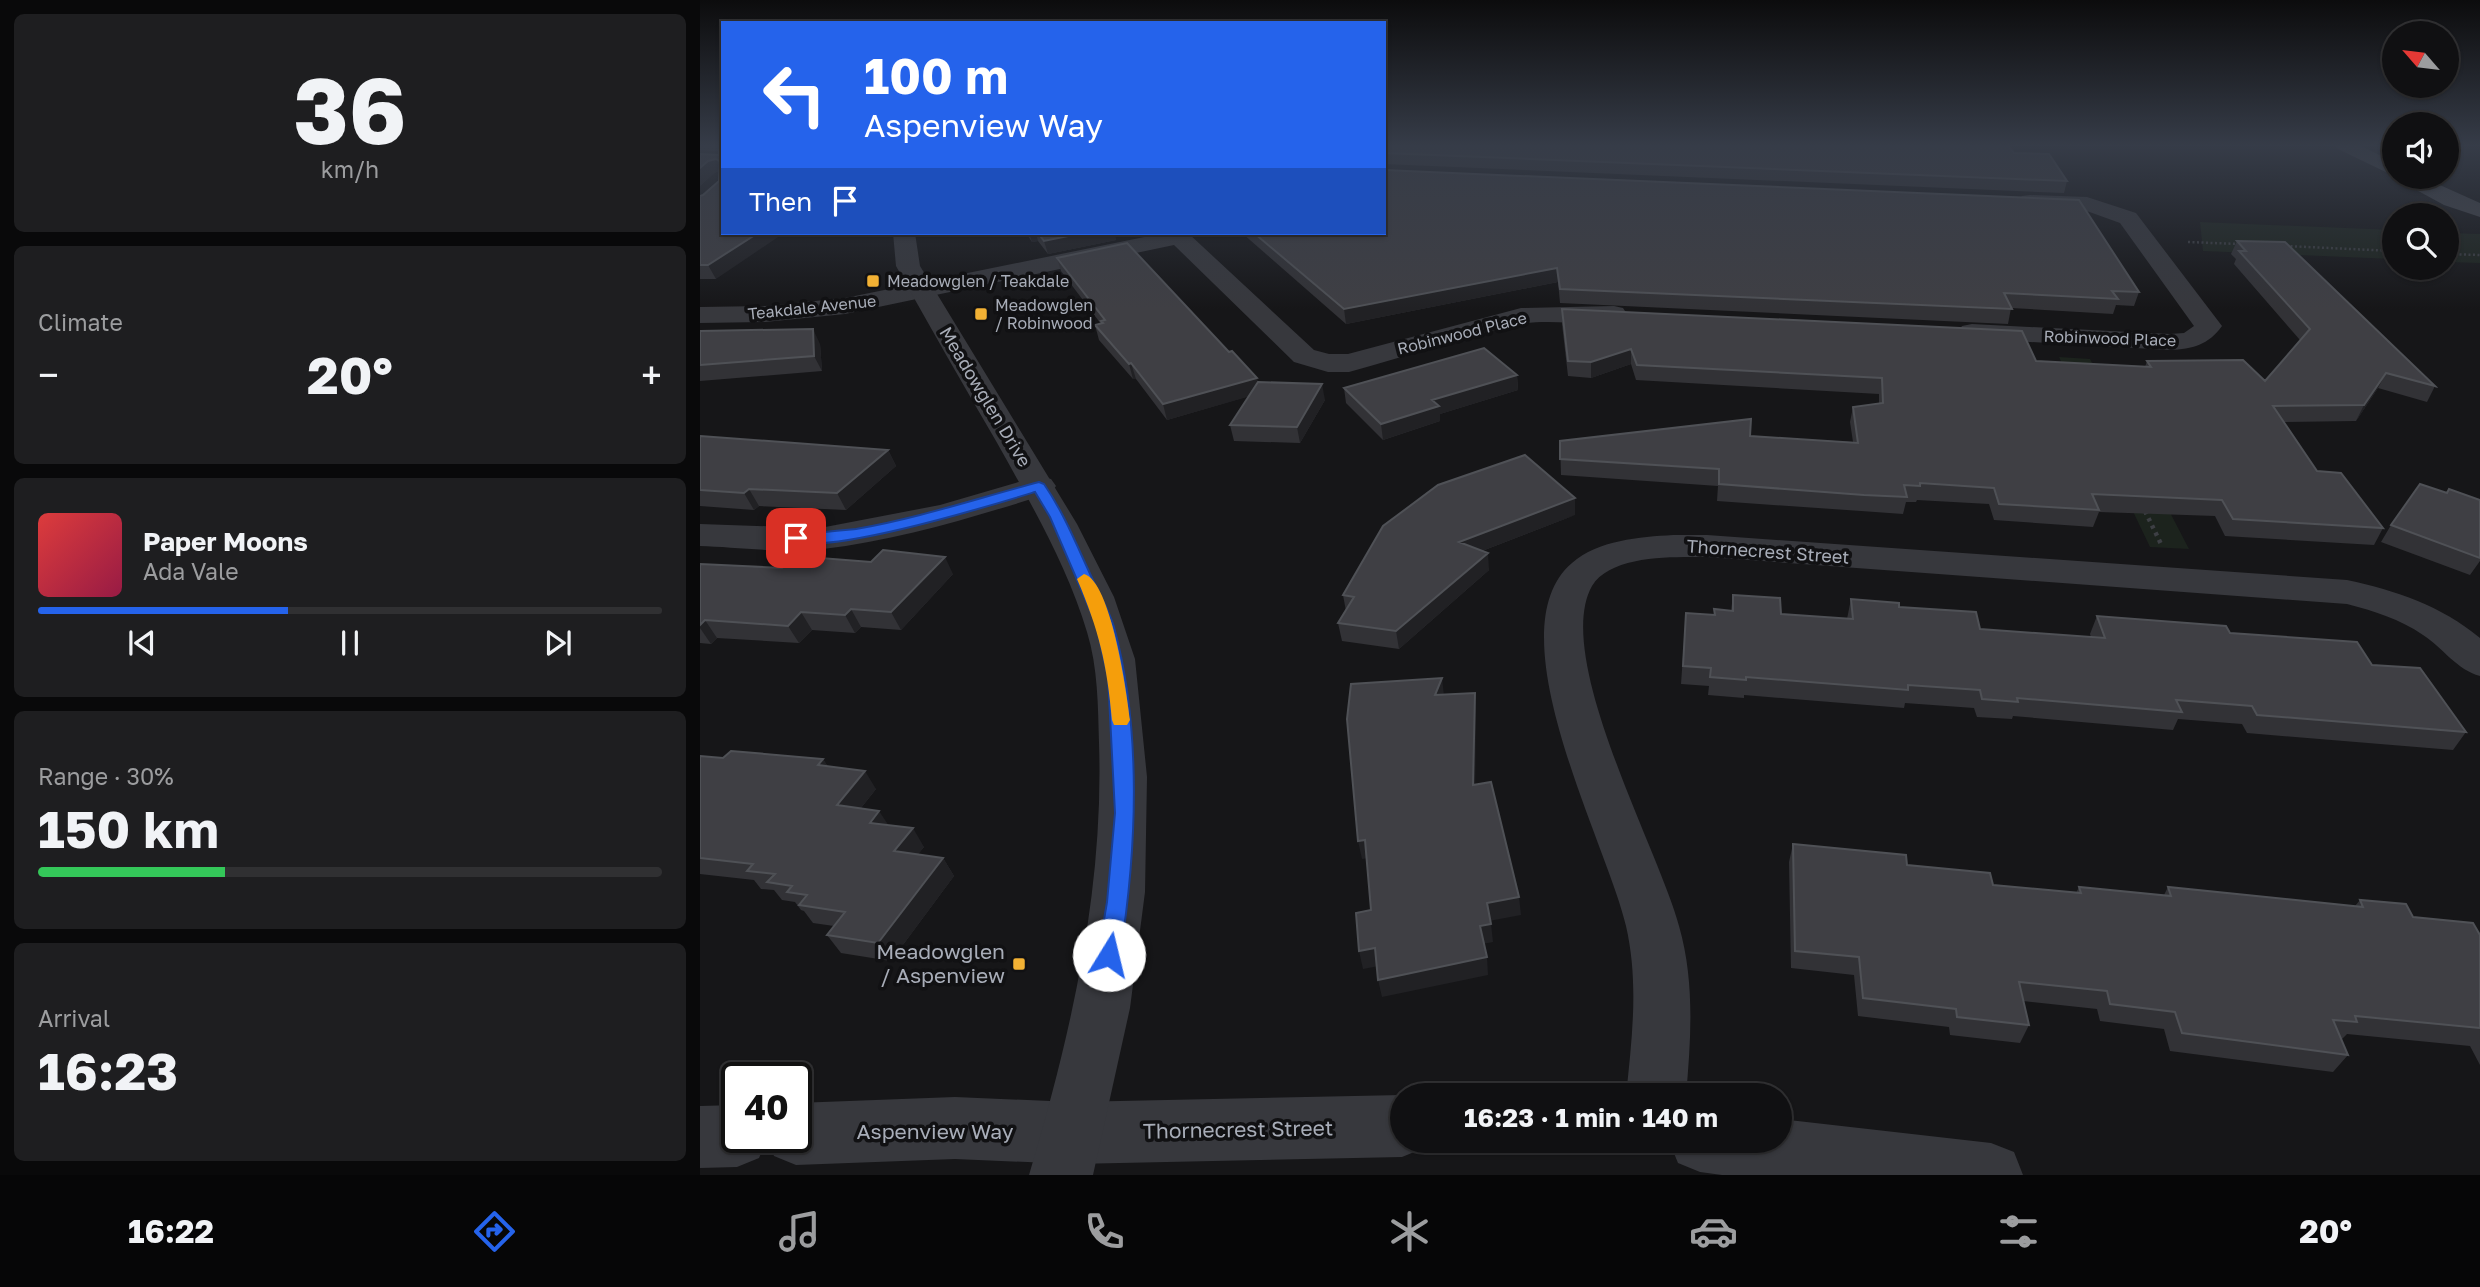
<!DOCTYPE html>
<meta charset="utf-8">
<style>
body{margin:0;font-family:"Golos Text",sans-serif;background:#1e1e20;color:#f1f3f6;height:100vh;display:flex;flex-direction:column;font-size:26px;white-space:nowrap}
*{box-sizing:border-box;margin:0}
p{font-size:23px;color:#9c9d9f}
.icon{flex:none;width:38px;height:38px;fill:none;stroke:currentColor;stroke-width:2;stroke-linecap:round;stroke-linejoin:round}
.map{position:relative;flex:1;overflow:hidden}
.drawer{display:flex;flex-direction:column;gap:14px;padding:14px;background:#09090a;width:700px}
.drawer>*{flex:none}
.hud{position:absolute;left:21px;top:21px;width:665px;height:214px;border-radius:0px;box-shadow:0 2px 5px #0004,0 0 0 2px #303032;background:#2563eb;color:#fff;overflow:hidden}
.needle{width:46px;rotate:298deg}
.tools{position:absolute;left:1682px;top:21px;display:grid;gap:14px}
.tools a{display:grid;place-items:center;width:77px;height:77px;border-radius:50%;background:#101012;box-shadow:0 2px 5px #0004,0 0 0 2px #303032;font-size:35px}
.speed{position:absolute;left:21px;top:1062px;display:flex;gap:14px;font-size:35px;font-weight:700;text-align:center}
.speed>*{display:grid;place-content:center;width:91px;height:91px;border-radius:50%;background:#101012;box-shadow:0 2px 5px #0004,0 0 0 2px #303032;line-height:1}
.speed .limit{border:4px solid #111;border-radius:10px;background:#fff;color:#111}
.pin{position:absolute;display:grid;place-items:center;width:60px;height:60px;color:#fff;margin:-30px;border-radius:14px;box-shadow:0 4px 10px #0006}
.me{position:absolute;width:77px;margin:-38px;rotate:9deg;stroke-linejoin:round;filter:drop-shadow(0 0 5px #0008)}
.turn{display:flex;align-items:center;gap:24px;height:147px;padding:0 28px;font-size:32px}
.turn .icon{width:91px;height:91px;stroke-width:2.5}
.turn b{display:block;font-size:49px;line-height:60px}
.then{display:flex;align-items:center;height:66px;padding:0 28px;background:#0003;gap:14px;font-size:26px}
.big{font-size:52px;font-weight:700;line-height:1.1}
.drawer .widget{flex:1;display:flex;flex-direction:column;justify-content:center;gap:10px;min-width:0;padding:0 24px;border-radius:10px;background:#1e1e20}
.drawer .dial{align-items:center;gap:0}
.dial b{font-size:91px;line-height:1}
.song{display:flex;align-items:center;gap:21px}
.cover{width:84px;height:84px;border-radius:10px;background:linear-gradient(135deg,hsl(0 70% 55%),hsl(340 70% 35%))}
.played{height:7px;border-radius:4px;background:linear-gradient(90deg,#2563eb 40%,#303032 40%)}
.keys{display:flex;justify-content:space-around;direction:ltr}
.heat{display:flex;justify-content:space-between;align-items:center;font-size:38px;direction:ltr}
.charge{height:10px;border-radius:5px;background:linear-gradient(90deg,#34c759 30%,#303032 0)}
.trip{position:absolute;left:690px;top:1083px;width:402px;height:70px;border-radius:35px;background:#101012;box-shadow:0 2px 5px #0004,0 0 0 2px #303032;font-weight:700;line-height:70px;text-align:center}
.tabs{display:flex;height:112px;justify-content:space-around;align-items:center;background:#060607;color:#9c9d9f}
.tabs .icon{width:49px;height:49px}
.tabs .current{color:#2563eb}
.tabs b{font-size:32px;color:#f1f3f6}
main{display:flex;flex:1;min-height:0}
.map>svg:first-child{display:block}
</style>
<main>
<section class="drawer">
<div class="widget dial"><b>36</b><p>km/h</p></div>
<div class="widget"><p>Climate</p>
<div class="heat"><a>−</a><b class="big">20°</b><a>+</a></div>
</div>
<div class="widget">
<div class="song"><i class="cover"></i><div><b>Paper Moons</b><p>Ada Vale</p></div></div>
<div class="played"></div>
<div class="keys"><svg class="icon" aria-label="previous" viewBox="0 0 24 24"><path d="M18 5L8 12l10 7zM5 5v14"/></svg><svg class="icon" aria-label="pause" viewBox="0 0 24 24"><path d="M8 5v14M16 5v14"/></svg><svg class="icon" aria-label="next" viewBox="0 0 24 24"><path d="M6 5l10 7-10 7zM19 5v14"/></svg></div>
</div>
<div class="widget"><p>Range · 30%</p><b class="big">150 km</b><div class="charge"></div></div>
<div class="widget"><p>Arrival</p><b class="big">16:23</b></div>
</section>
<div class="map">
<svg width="1780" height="1175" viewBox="0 0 1780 1175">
<rect width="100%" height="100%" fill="#161618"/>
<path fill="#1c231d" d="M 1500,222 L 1694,230 L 1694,259 L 1503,251 Z
M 1746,233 L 1780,234 L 1780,263 L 1747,262 Z
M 1359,357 L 1390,359 L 1489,549 L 1450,547 Z"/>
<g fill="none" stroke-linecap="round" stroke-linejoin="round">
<path stroke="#3d3f44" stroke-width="2.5" stroke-dasharray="2 2.5" stroke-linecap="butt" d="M 1488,242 L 1539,244
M 1586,246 L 1694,251
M 1746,254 L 1780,255"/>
<path stroke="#3d3f44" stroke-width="4.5" stroke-dasharray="3.5 4.5" stroke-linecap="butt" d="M 1445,511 L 1461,544"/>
<path fill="#37383d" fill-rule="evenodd" d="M 1330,195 L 1387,197 L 1436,213 L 1522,326 C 1508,345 1493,349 1470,350 L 1262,338 L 1258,332 L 1262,326 L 1272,324 L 1470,334 L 1484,333 L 1494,326 L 1420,223 L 1384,210 L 1322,206 L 1319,201 L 1322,196 Z
M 464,233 L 488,233 L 614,350 L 629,354 L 648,354 L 821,308 L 914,306 L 923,308 L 927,314 L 923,320 C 891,328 855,318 821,324 C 763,336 706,357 649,372 L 628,372 L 594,362 L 474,245 L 145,314 L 65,322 L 0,323 L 0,307 L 65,306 L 145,298 Z
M 339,476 L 351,479 L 356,486 L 351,493 C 276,516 201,540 123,549 C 88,554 36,547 0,546 L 0,524 L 120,528 L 240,505 Z
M 973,535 L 1007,535 L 1647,580 C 1697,591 1740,605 1780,638 L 1780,676 C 1757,670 1743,648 1723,635 C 1700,619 1674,611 1647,604 L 1007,557 C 976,557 911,554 892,586 C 852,657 959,850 979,926 C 995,982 991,1038 986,1096 L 926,1096 C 932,1038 939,983 926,926 C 907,843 792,631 872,563 C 898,540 940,537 973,535 Z
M 702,1095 L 702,1141 L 727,1141 L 724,1148 L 702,1157 L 373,1164 L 255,1159 L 96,1165 L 74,1156 L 67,1139 L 59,1158 L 37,1167 L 0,1168 L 0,1106 L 37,1105 L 37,1138 L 96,1138 L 96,1103 L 255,1097 L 373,1102 Z
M 1080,1119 L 1291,1143 L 1314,1152 L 1323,1175 L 1022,1175 L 1000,1172 L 978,1163 L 969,1141 L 1080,1141 Z"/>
<path fill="#37383d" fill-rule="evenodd" d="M 193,233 L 215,233 L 220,266 L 377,524 L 414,597 L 435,659 L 447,777 L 445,892 L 430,1008 L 393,1175 L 329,1175 C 371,1034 404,890 399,743 C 398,706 398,668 387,632 C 367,565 330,502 296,441 C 262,383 229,325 196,266 Z"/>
<path fill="#45474d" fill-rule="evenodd" d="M 1635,145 L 1659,145 L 1694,162 L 1694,176 L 1638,149 Z
M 1697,177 L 1722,177 L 1780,203 L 1780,217 L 1744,205 L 1700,181 Z"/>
</g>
<path fill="#323236" d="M 0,145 L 23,145 L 16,279 L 0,279 L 0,196 L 3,195 L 19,181 L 19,171 L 14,173 L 0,186 L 19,155 L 19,151 L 0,150 Z
M 684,145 L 1314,153 L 1367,181 L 1364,193 L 684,164 Z
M 326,233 L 414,233 L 416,240 L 348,254 L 338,241 L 332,242 Z
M 542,233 L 684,233 L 1439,292 L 1434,306 L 1416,305 L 1413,314 L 1311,308 L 1308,324 L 860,303 L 858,282 L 646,324 Z
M 1537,241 L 1735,386 L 1727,402 L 1678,388 L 1656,421 L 1584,422 L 1617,471 L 1683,528 L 1674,545 L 1525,536 L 1515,516 L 1399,512 L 1393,527 L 1294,520 L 1289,504 L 1217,500 L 1216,502 L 1206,502 L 1203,514 L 1161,511 L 1017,501 L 1018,486 L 861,475 L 860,441 L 1050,436 L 1153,442 L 1150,422 L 1153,407 L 1179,404 L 1179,394 L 936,380 L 931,364 L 891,378 L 868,376 L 862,324 L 862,309 L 1336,361 L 1445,367 L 1447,361 L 1565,381 L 1600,340 L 1534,264 L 1536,259 L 1531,254 Z
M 357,258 L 529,352 L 558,382 L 625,400 L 600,443 L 534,441 L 530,425 L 549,396 L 467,420 L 436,379 L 433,379 L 399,340 L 395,325 L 401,324 L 361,271 Z
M 0,331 L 120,344 L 122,371 L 0,381 Z
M 817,375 L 818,390 L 740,414 L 740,421 L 683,440 L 646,403 L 644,388 Z
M 0,436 L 188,450 L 196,466 L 146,510 L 59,506 L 54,510 L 0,506 Z
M 1747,493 L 1780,500 L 1780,561 L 1770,575 L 1681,542 L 1691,525 Z
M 875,515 L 782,551 L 789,570 L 699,649 L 642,641 L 638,623 L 646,611 L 643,595 Z
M 0,564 L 82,568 L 253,574 L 201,630 L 161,627 L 155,633 L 112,630 L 99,643 L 17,638 L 11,644 L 0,643 Z
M 1033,595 L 1081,614 L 1147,619 L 1151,599 L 1199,607 L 1280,629 L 1391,637 L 1390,634 L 1397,616 L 1530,633 L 1672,665 L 1766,732 L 1753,750 L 1547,733 L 1542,724 L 1478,719 L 1473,730 L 1313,716 L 1312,719 L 1277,717 L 1274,708 L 1205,703 L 1204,708 L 1044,695 L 1044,698 L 1008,695 L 1009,686 L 981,684 L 986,613 L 1014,615 L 1014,609 L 1031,611 Z
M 0,756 L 23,758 L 123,759 L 128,767 L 176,789 L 161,808 L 224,847 L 218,854 L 243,858 L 254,876 L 191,961 L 141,953 L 127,935 L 134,926 L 113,923 L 104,911 L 101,910 L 95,902 L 82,900 L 74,890 L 61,889 L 54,880 L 0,874 Z
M 1093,844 L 1207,865 L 1293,885 L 1376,893 L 1379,887 L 1464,895 L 1468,887 L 1655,906 L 1660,900 L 1713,917 L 1780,935 L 1780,1065 L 1770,1046 L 1647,1034 L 1641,1040 L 1648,1055 L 1633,1072 L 1470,1051 L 1464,1029 L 1400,1021 L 1397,1009 L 1323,1001 L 1329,1025 L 1320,1043 L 1250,1035 L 1249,1027 L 1158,1016 L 1154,975 L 1091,968 L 1089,862 Z"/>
<path fill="#212124" d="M 16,159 L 22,170 L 14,173 L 0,186 L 0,168 L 8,161 Z
M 58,233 L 84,233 L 16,279 L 8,265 Z
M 329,233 L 336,233 L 338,241 L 332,242 Z
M 383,233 L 414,233 L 416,240 L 348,254 L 344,241 Z
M 857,268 L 858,282 L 646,324 L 644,309 Z
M 113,329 L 120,344 L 122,371 L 114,356 Z
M 931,349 L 931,364 L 891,378 L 891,362 Z
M 431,363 L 436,379 L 433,379 L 429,364 Z
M 1686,373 L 1678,388 L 1656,421 L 1664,405 Z
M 817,375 L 818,390 L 740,414 L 740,421 L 683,440 L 681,424 L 732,400 Z
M 557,378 L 561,393 L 467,420 L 463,404 Z
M 622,384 L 625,400 L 600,443 L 597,427 Z
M 188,450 L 196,466 L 146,510 L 137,493 Z
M 49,489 L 59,506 L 54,510 L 44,493 Z
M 875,498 L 875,515 L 761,559 L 759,542 Z
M 788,553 L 789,570 L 699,649 L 696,631 Z
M 245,557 L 253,574 L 201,630 L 191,612 Z
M 151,609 L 161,627 L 155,633 L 145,615 Z
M 101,612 L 112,630 L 99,643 L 88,626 Z
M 5,620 L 17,638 L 11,644 L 0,628 L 0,625 Z
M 742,678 L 744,696 L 735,695 Z
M 775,693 L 776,711 L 775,803 L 773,785 Z
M 123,759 L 135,777 L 118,765 Z
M 165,771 L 176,789 L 149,823 L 137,805 Z
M 179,811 L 191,829 L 170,823 Z
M 213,828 L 224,847 L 206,869 L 194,851 Z
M 665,840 L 669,858 L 662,859 L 658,841 Z
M 243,858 L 254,876 L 191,961 L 178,943 Z
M 819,897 L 821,915 L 789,921 L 787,903 Z
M 791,924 L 793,942 L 782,944 L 780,926 Z
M 675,948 L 679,966 L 663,969 L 659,951 Z
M 787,957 L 788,975 L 682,997 L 678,980 Z"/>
<path fill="#3f3f44" stroke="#4f5156" stroke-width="2" d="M 19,145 L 23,145 L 23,233 L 58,233 L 8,265 L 0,265 L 0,196 L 3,195 L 19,181 L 20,161 L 16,159 L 8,161 L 0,168 L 0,154 L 19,155 Z
M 684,145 L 1308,145 L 1314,153 L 1349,154 L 1367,181 L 684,153 Z
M 684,170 L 1379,200 L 1439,292 L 1412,291 L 1418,299 L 1304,293 L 1312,309 L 860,289 L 857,268 L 644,309 L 554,233 L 684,233 Z
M 338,233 L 383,233 L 344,241 Z
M 1537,241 L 1585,242 L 1735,386 L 1686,373 L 1664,405 L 1573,406 L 1617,471 L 1641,473 L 1683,528 L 1533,519 L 1522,500 L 1392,494 L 1399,510 L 1299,504 L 1294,488 L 1220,483 L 1220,486 L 1204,485 L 1207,497 L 1164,495 L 1019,484 L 1019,469 L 860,459 L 860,441 L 1051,419 L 1050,436 L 1158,443 L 1153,407 L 1183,403 L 1182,378 L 937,365 L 931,349 L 891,362 L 868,361 L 862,309 L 1322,331 L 1336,361 L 1451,367 L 1447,361 L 1543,360 L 1565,381 L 1610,329 L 1539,251 L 1546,251 Z
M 427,243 L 529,352 L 532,351 L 557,378 L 463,404 L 431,363 L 429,364 L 395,325 L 403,323 L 401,321 L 405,320 L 357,258 Z
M 113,329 L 114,356 L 0,365 L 0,331 Z
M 784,348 L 817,375 L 732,400 L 739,406 L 681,424 L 644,388 Z
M 558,382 L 622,384 L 597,427 L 530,425 Z
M 0,436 L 188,450 L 137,493 L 49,489 L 44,493 L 0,490 Z
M 825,455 L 875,498 L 759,542 L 788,553 L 696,631 L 638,623 L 654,597 L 643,595 L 683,526 L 738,485 Z
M 1720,484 L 1747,493 L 1749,489 L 1780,500 L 1780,558 L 1691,525 Z
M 183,550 L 245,557 L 191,612 L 151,609 L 145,615 L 101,612 L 88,626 L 5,620 L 0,625 L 0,564 L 82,568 L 95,556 L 171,562 Z
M 1033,595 L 1080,598 L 1081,614 L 1153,619 L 1151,599 L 1199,603 L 1199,607 L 1276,612 L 1280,629 L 1405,638 L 1397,616 L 1526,626 L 1530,633 L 1657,642 L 1672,665 L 1720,668 L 1766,732 L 1557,715 L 1552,706 L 1476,700 L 1482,712 L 1317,698 L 1318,702 L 1282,699 L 1280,690 L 1208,685 L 1208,690 L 1046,677 L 1046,680 L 1010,677 L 1011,668 L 983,666 L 986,613 L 1015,615 L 1014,609 L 1033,611 Z
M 742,678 L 735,695 L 775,693 L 773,785 L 791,782 L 819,897 L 787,903 L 791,924 L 780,926 L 787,957 L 678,980 L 675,948 L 659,951 L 656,913 L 671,910 L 665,840 L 658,841 L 647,719 L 651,684 Z
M 31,751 L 123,759 L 118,765 L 165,771 L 137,805 L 179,811 L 170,823 L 213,828 L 194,851 L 243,858 L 178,943 L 127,935 L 145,912 L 99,905 L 107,895 L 87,892 L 92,886 L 67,882 L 75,874 L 47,871 L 53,864 L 0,858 L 0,756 L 23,758 Z
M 1093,844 L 1206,855 L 1207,865 L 1290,873 L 1293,885 L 1381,893 L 1379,887 L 1471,896 L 1468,887 L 1663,907 L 1660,900 L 1706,904 L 1713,917 L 1773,923 L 1780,935 L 1780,1028 L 1655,1016 L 1657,1022 L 1633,1020 L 1648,1055 L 1482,1033 L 1475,1012 L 1410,1004 L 1407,991 L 1319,982 L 1329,1025 L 1257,1017 L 1256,1009 L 1163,998 L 1159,957 L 1095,951 Z"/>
<linearGradient id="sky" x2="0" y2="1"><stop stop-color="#0c0c0d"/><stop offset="0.47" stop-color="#363c48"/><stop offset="1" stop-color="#363c48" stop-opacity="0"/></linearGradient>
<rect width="1780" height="309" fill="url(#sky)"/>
<path fill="#2563eb" stroke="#184099" stroke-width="2" d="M 339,482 L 344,484 C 364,513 377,546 392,578 C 399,594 409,610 414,627 C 442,730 437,850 420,955 L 417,962 L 409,965 L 401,962 L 398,955 L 407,902 L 415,813 L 408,677 L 396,624 L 350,517 L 335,492 C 299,503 112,561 89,538 C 93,534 144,530 156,529 C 219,518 278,498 339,482 Z"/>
<path fill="#f59e0b" d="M 384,574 C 411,581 427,694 430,720 L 427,725 L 414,725 L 412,720 C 407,664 399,630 377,579 Z"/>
<g fill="#f2b134" stroke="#111113" stroke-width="2.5">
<rect x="166" y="274" width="14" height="14" rx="3.5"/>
<rect x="274" y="307" width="14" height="14" rx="3.5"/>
<rect x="312" y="957" width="14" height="14" rx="3.5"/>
</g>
<g text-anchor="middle" stroke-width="7" stroke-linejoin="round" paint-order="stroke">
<g font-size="16" fill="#a8adb8" stroke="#111113" text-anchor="start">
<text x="187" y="287">Meadowglen / Teakdale</text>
<text x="295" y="311">Meadowglen<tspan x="295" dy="18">/ Robinwood</tspan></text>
</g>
<g font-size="16" fill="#a8adb8" stroke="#111113">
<text transform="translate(112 307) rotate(-6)" y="6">Teakdale Avenue</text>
<text transform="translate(762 333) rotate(-14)" y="6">Robinwood Place</text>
<text transform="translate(1410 338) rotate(2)" y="6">Robinwood Place</text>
</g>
<g font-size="18" fill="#a8adb8" stroke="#111113">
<text transform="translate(285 397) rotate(59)" y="6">Meadowglen Drive</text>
<text transform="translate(1068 552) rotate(4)" y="6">Thornecrest Street</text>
</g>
<g font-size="21" fill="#a8adb8" stroke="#111113" text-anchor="end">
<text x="305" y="959">Meadowglen<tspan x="305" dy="24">/ Aspenview</tspan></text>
</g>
<g font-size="21" fill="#a8adb8" stroke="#111113">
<text transform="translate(538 1130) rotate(-1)" y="7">Thornecrest Street</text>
<text x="235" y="1139">Aspenview Way</text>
</g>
</g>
</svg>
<div class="tools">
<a><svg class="needle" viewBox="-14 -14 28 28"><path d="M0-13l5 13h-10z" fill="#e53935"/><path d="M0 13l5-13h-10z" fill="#9c9d9f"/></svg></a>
<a><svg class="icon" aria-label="sound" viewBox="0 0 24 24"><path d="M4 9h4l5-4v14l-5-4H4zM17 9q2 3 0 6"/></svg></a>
<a><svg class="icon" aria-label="search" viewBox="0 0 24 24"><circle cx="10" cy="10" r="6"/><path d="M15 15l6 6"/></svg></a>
</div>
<div class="speed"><div class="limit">40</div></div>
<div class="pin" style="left:96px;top:538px;background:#d93025"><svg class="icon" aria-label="arrive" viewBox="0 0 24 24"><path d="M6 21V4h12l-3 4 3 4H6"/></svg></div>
<svg class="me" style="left:409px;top:955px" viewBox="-20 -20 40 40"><circle r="19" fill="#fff"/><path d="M0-13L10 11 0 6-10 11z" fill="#2563eb"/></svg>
<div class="trip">16:23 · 1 min · 140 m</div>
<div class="hud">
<div class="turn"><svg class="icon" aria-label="left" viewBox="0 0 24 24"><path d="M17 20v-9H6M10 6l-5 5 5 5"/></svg><div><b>100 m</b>Aspenview Way</div></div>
<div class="then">Then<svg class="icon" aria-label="arrive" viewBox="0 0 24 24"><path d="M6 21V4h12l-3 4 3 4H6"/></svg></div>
</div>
</div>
</main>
<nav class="tabs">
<b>16:22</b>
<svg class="icon current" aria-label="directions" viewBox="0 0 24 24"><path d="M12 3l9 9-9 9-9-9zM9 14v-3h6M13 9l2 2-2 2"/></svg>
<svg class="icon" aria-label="music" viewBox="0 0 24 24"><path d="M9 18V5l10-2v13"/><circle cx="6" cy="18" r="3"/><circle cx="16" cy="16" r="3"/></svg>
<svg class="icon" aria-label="phone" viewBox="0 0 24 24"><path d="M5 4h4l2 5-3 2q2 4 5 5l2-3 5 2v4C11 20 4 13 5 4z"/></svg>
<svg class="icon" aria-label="climate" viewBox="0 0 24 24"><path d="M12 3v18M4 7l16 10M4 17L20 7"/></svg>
<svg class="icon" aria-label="car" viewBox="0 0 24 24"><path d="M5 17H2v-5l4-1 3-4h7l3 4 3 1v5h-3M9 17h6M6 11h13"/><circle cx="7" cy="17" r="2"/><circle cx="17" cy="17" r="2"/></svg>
<svg class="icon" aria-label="filters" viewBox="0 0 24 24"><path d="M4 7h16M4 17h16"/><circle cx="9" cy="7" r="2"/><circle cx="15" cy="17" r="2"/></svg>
<b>20°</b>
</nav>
